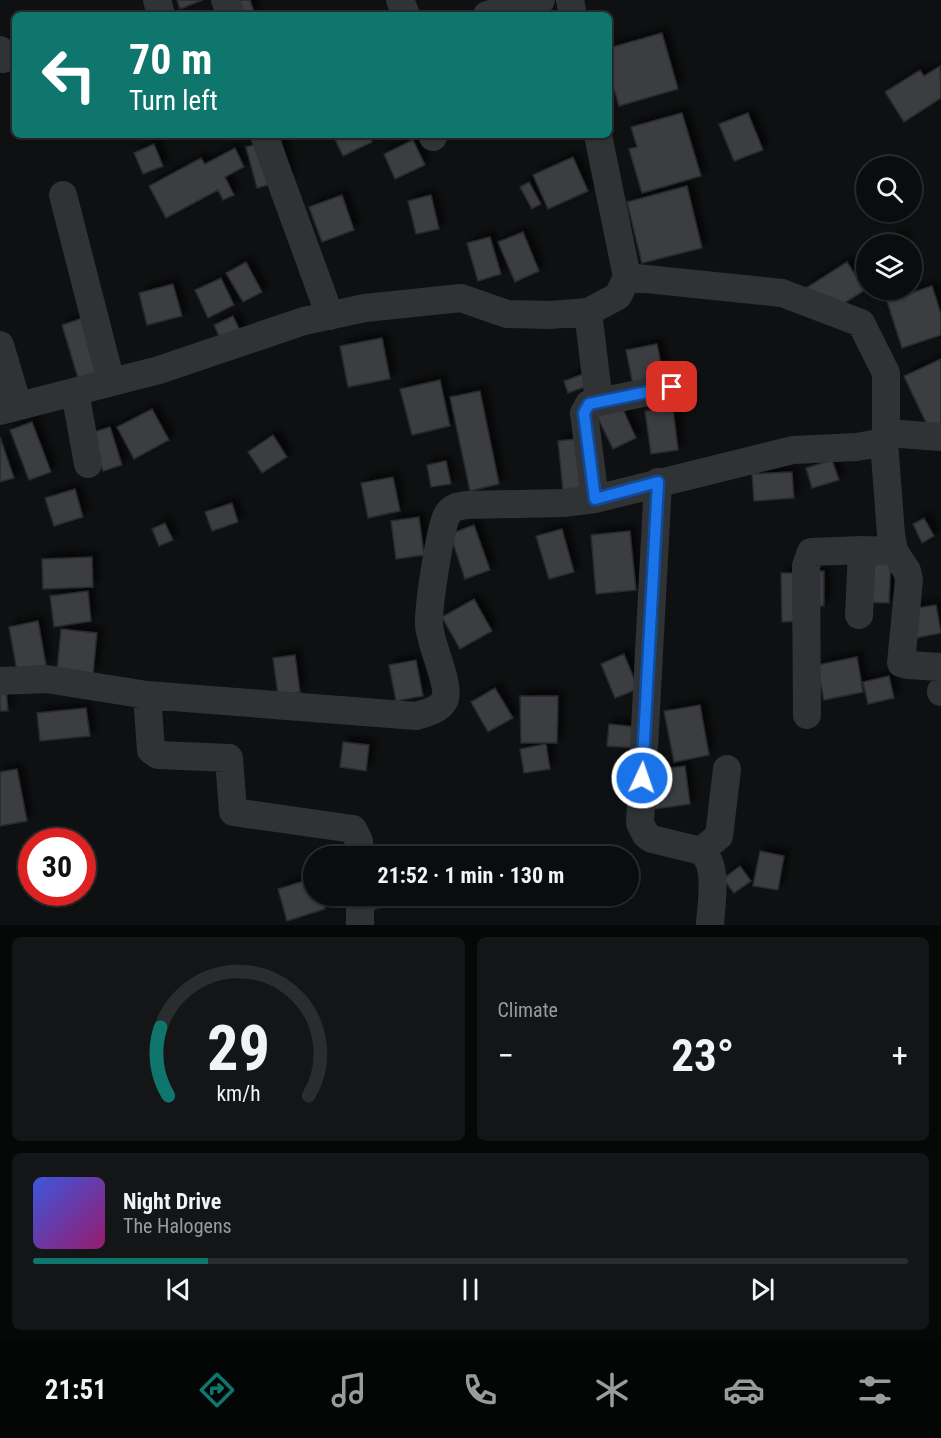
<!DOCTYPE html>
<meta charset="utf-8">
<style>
body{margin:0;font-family:"Roboto Condensed",sans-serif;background:#141516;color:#f1f3f6;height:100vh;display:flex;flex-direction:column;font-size:22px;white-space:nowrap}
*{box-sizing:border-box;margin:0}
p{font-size:20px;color:#9a9b9d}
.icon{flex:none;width:33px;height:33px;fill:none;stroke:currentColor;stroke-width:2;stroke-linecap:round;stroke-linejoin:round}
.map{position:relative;height:925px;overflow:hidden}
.sheet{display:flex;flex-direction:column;gap:12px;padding:12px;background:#060707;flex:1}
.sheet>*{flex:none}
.hud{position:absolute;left:12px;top:12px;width:600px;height:126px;border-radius:9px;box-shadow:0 2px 4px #0004,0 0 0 2px #2b2c2e;background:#0f766e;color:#fff;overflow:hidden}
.fabs{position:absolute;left:856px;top:156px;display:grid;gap:12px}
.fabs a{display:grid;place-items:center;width:66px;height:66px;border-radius:50%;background:#0b0c0d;box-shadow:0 2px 4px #0004,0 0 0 2px #2b2c2e;font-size:30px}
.speed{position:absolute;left:18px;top:828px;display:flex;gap:12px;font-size:30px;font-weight:700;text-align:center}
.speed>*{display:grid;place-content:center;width:78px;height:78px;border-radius:50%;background:#0b0c0d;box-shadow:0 2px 4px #0004,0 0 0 2px #2b2c2e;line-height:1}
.speed .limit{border:9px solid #d22;background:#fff;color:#111}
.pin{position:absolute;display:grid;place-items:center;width:51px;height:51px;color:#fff;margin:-26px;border-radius:12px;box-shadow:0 3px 9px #0006}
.me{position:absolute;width:66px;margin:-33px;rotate:3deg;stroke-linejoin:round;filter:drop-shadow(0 0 4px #0008)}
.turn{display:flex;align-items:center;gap:21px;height:126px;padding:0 18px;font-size:27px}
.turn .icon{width:78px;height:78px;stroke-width:2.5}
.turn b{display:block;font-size:42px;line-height:51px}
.big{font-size:45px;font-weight:700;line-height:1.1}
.sheet .card{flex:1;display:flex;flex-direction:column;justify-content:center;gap:9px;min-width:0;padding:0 21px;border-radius:9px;background:#141516}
.sheet .dial{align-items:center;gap:0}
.dial svg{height:156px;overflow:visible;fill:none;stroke:#2b2c2e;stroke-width:7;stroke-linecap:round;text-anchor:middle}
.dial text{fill:#f1f3f6;stroke:none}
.song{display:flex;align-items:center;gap:18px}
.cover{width:72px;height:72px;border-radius:9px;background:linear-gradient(135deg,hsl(230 70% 55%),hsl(320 70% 35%))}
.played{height:6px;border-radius:3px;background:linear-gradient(90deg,#0f766e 20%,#2b2c2e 20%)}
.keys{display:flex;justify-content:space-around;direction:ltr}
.heat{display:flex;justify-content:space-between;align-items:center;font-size:33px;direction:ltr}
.sheet .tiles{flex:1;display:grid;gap:12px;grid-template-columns:1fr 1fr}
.card:last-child{grid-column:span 2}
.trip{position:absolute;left:303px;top:846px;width:336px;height:60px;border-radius:30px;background:#0b0c0d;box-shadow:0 2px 4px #0004,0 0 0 2px #2b2c2e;font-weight:700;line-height:60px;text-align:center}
.tabs{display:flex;height:96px;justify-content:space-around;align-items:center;background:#040505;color:#9a9b9d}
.tabs .icon{width:42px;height:42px}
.tabs .selected{color:#0f766e}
.tabs b{font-size:27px;color:#f1f3f6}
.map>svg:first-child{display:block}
</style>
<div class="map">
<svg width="941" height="925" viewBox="0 0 941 925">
<defs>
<filter id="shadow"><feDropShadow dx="5.5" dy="-5.5" stdDeviation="3" flood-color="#0009"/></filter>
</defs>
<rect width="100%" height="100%" fill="#0f1011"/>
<path fill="#3b3e41" stroke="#292a2d" stroke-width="1.5" filter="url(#shadow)" d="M 177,0 L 203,0 L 180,9 Z
M 231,0 L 250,0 L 255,15 L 233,15 Z
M 662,33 L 678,89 L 619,106 L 609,72 L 609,48 Z
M 940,66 L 941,98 L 904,122 L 885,92 L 920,70 L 924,76 Z
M 682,113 L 701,176 L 642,193 L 629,149 L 637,147 L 631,127 Z
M 748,113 L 763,150 L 734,161 L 719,124 Z
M 333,135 L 369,135 L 372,142 L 343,156 Z
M 280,138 L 290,179 L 257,188 L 246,147 Z
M 413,140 L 425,165 L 395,179 L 384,154 Z
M 154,144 L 163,166 L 143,174 L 134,153 Z
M 235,148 L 244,167 L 225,177 L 234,195 L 223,200 L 218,190 L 166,218 L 149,186 L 201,158 L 205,164 Z
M 573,157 L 588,191 L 548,209 L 533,175 Z
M 529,182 L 541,204 L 532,209 L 520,187 Z
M 687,186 L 702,248 L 642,263 L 627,202 Z
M 342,195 L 354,230 L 322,242 L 309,207 Z
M 431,195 L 439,229 L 416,234 L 408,201 Z
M 523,232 L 539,271 L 515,282 L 498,242 Z
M 903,236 L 905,244 L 891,244 L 890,239 Z
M 490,237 L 501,274 L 478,281 L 467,243 Z
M 246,262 L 262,292 L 243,302 L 226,273 Z
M 847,262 L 865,290 L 824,316 L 806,288 Z
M 221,278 L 234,305 L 208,318 L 195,290 Z
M 173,284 L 182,316 L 147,325 L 139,293 Z
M 932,286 L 941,314 L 941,335 L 902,348 L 887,301 Z
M 89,316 L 106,372 L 79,381 L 62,325 Z
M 233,316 L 241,333 L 222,342 L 214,325 Z
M 382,338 L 390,379 L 348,387 L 340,346 Z
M 657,344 L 664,379 L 633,385 L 626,350 Z
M 941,359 L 941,423 L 929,429 L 904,376 Z
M 586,373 L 590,385 L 568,393 L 564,381 Z
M 440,380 L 450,426 L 412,435 L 400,389 Z
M 480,391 L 499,484 L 470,491 L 450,397 Z
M 621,405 L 636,438 L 613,449 L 597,416 Z
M 673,408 L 678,450 L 651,454 L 645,411 Z
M 152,409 L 169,440 L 134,459 L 117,427 Z
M 32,422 L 51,472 L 29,480 L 10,430 Z
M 110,427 L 122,465 L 103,471 L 91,433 Z
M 273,435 L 287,457 L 262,473 L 248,452 Z
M 0,437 L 14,478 L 0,482 Z
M 585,438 L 590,488 L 563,490 L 558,441 Z
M 832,460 L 839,480 L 812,488 L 806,468 Z
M 446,461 L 451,484 L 431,487 L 427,465 Z
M 792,472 L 794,498 L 754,501 L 752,474 Z
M 393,477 L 400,511 L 368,518 L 361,483 Z
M 75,489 L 83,517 L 54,526 L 45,498 Z
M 232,503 L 238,522 L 212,531 L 205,512 Z
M 419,517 L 424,555 L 396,559 L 391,521 Z
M 924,518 L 934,536 L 922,543 L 913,524 Z
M 165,523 L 173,540 L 159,546 L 152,529 Z
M 474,525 L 490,570 L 465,579 L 450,534 Z
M 562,529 L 574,572 L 549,579 L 536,536 Z
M 630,531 L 636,590 L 596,594 L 591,535 Z
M 92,557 L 93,587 L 43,589 L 42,559 Z
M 864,559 L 891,560 L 889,603 L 862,602 Z
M 824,571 L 824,606 L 811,606 L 811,572 Z
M 781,573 L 801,573 L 802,621 L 782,622 Z
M 88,591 L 91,621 L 54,627 L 50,596 Z
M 474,599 L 492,631 L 460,649 L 442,617 Z
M 936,605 L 941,633 L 915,638 L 910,609 Z
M 38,621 L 46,665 L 17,671 L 9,627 Z
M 61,629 L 97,633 L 93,674 L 57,670 Z
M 624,654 L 638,689 L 615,698 L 601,664 Z
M 295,655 L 300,692 L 278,695 L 273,658 Z
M 857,657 L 863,692 L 824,700 L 817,665 Z
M 416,660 L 423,696 L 396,701 L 389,665 Z
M 889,676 L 894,698 L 868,704 L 863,682 Z
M 495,688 L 513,718 L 488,732 L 471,702 Z
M 6,689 L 8,711 L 0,711 L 0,690 Z
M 520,696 L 558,696 L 557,743 L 521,743 Z
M 700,705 L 709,755 L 674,762 L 664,711 Z
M 86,708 L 90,736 L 40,741 L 37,713 Z
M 609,724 L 636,727 L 634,748 L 607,746 Z
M 343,742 L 369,745 L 366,771 L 340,767 Z
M 546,744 L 550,769 L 524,773 L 520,749 Z
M 685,766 L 690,804 L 655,809 L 649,771 Z
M 17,769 L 27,821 L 0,826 L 0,772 Z
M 760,851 L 784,856 L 778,890 L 753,886 Z
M 740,866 L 751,881 L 734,893 L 723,879 Z
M 314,878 L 314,896 L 321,896 L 325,909 L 287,921 L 278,889 Z
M 365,896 L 397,896 L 399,901 L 370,911 Z"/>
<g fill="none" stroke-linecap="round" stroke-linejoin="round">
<path stroke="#303336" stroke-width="28" d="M 157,0 L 161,15
M 225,0 L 231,15
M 400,0 L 406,15
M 570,0 L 573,15
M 487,15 L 541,0
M 0,50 L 3,59
M 264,135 L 330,316
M 433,135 L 433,137
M 598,135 L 627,277
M 63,195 L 111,382
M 588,312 L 599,402 L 589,404 L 584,413 L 595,499
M 0,345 L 18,406
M 75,392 L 88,464
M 599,402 L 672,387
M 0,411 L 159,370 L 304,321 L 365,308 L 461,298 L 507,314 L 550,315 L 588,312 L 618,296 L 627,277 L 782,293 L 861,323 L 886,373 L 886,433
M 884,442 L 891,534 L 894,551 L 907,571 L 909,580 L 901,663 L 908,665 L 941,667
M 658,482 L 640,823 L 646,835 L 652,839 L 701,851 C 719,864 711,904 710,925
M 859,615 L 862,550
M 0,681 L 46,679 L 147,695 L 416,716 C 426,713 439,710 444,701 C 452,688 430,644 429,625 C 428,608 440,528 447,515 C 452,507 458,506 467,505 L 563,503 L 595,499 L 793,450 L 857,447 L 884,442 L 886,433 L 941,437
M 941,692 L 941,691
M 147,695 L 151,750 L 158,755 L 229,758 L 233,812 L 353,829 L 359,841 L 359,856
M 807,715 L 806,566 L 811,552 L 862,550 L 894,551
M 701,851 L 719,836 L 727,769
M 360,896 L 360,925"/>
</g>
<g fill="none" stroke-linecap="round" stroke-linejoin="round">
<g stroke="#114b97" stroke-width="15">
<path id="route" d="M 642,778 L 658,482 L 595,499 L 584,413 L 589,404 L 672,387"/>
</g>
<use href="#route" stroke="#1a73e8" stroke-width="10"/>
</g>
</svg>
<div class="fabs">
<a><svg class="icon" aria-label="search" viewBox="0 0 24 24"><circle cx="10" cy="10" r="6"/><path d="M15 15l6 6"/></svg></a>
<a><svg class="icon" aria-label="layers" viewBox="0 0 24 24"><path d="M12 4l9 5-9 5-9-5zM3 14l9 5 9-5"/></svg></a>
</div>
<div class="speed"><div class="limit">30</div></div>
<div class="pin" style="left:672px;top:387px;background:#d93025"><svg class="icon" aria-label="arrive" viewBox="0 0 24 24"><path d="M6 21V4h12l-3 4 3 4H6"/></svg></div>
<svg class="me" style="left:642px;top:778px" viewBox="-20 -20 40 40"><circle r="17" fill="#1a73e8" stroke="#fff" stroke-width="3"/><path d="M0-11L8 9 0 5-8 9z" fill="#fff"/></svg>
<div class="trip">21:52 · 1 min · 130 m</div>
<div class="hud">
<div class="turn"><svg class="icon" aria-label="left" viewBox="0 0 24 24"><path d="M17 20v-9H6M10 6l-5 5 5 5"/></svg><div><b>70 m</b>Turn left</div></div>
</div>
</div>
<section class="sheet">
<div class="tiles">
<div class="card dial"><svg viewBox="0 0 100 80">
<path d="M14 69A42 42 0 1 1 86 69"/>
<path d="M14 69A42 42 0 0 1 10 34" stroke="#0f766e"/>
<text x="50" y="56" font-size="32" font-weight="700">29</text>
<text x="50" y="72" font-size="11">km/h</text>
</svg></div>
<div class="card"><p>Climate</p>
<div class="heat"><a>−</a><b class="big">23°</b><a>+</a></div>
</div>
<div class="card">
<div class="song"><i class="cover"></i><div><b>Night Drive</b><p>The Halogens</p></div></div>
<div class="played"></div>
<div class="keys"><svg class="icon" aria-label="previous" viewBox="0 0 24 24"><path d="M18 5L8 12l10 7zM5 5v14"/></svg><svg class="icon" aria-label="pause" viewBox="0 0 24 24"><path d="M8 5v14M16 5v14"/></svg><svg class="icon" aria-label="next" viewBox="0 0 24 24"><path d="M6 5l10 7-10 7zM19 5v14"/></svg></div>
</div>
</div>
</section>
<nav class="tabs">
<b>21:51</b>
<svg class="icon selected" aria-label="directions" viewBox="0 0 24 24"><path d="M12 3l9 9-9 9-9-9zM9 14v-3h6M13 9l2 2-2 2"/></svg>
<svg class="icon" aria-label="music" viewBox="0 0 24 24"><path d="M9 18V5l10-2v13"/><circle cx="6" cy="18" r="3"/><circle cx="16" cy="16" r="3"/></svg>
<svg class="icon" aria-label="phone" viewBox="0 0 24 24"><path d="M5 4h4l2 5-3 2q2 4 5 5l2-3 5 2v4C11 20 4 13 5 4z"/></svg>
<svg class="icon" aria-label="climate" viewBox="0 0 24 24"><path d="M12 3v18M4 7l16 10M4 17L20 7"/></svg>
<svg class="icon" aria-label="car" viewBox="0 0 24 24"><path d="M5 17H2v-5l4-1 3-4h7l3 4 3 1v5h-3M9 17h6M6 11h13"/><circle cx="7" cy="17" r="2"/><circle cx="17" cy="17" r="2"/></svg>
<svg class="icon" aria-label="filters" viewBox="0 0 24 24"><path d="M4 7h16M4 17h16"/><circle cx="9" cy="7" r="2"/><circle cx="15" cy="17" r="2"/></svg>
</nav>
